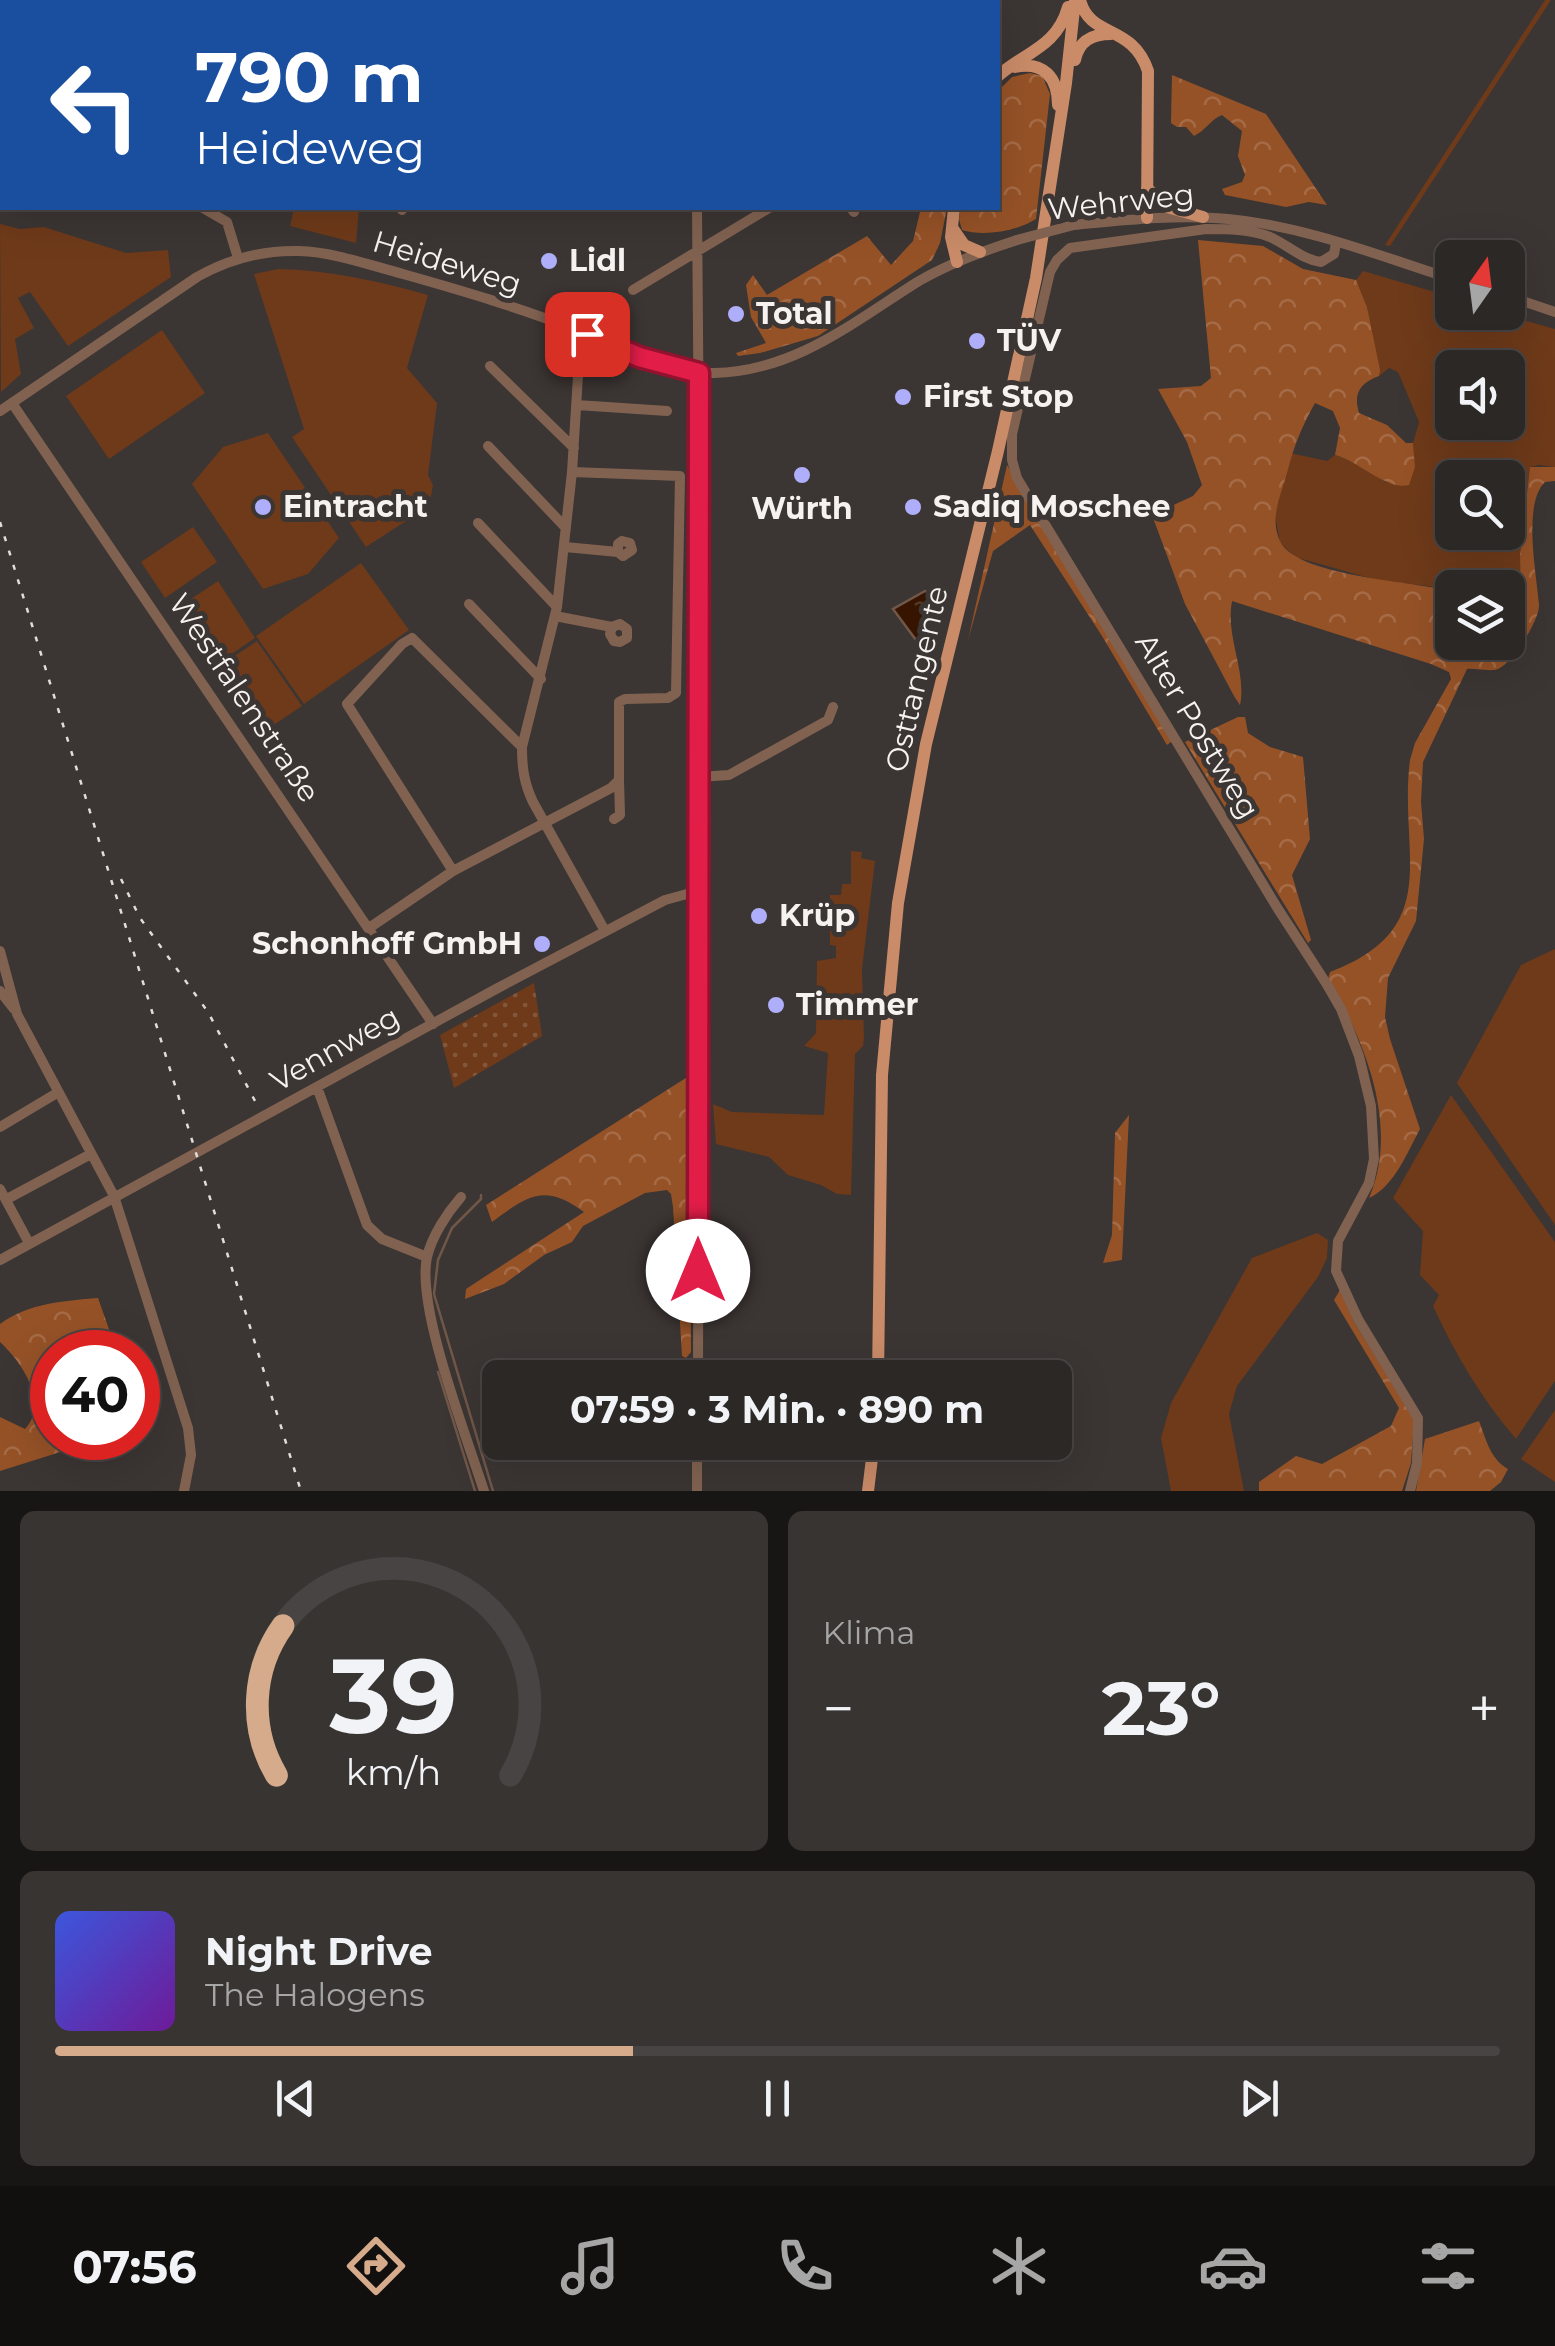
<!DOCTYPE html>
<html lang="de">
<meta charset="utf-8">
<style>
body{margin:0;font-family:Montserrat,sans-serif;background:#383432;color:#f1f3f6;height:100vh;display:flex;flex-direction:column;font-size:38px;white-space:nowrap}
*{box-sizing:border-box;margin:0}
p{font-size:32px;color:#a6a6a7}
.icon{flex:none;width:55px;height:55px;fill:none;stroke:currentColor;stroke-width:2;stroke-linecap:round;stroke-linejoin:round}
.map{position:relative;height:1491px;overflow:hidden}
.sheet{display:flex;flex-direction:column;gap:20px;padding:20px;background:#181615;flex:1}
.sheet>*{flex:none}
.top-card{position:absolute;left:0px;top:0px;width:1000px;height:210px;box-shadow:0 10px 40px #0002,0 0 0 2px #484443;background:#1a4fa0;color:#fff;overflow:hidden}
.needle{width:65px;rotate:14deg}
.controls{position:absolute;left:1435px;top:240px;display:grid;gap:20px}
.controls a{display:grid;place-items:center;width:90px;height:90px;border-radius:15px;background:#2c2826;box-shadow:0 10px 40px #0002,0 0 0 2px #484443;font-size:50px}
.speed{position:absolute;left:30px;top:1330px;display:flex;gap:20px;font-size:50px;font-weight:700;text-align:center}
.speed>*{display:grid;place-content:center;width:130px;height:130px;border-radius:50%;background:#2c2826;box-shadow:0 10px 40px #0002,0 0 0 2px #484443;line-height:1}
.speed .limit{border:15px solid #d22;background:#fff;color:#111}
.pin{position:absolute;display:grid;place-items:center;width:85px;height:85px;color:#fff;margin:-42px;border-radius:20px;box-shadow:0 5px 15px #0006}
.me{position:absolute;width:110px;margin:-55px;rotate:0deg;stroke-linejoin:round;filter:drop-shadow(0 0 8px #0008)}
.turn{display:flex;align-items:center;gap:35px;height:210px;padding:0 30px;font-size:45px}
.turn .icon{width:130px;height:130px;stroke-width:2.5}
.turn b{display:block;font-size:70px;line-height:85px}
.big{font-size:75px;font-weight:700;line-height:1.1}
.sheet .tile{flex:1;display:flex;flex-direction:column;justify-content:center;gap:15px;min-width:0;padding:0 35px;border-radius:15px;background:#383432}
.sheet .dial{align-items:center;gap:0}
.dial svg{height:260px;overflow:visible;fill:none;stroke:#484443;stroke-width:7;stroke-linecap:round;text-anchor:middle}
.dial text{fill:#f1f3f6;stroke:none}
.song{display:flex;align-items:center;gap:30px}
.cover{width:120px;height:120px;border-radius:15px;background:linear-gradient(135deg,hsl(230 70% 55%),hsl(280 70% 35%))}
.played{height:10px;border-radius:5px;background:linear-gradient(90deg,#d6ab8b 40%,#484443 40%)}
.keys{display:flex;justify-content:space-around;direction:ltr}
.heat{display:flex;justify-content:space-between;align-items:center;font-size:55px;direction:ltr}
.sheet .tiles{flex:1;display:grid;gap:20px;grid-template-columns:1fr 1fr}
.tile:last-child{grid-column:span 2}
.trip{position:absolute;left:482px;top:1360px;width:590px;height:100px;border-radius:15px;background:#2c2826;box-shadow:0 10px 40px #0002,0 0 0 2px #484443;font-weight:700;line-height:100px;text-align:center}
.tabs{display:flex;height:160px;justify-content:space-around;align-items:center;background:#12100f;color:#a6a6a7}
.tabs .icon{width:70px;height:70px}
.tabs .on{color:#d6ab8b}
.tabs b{font-size:45px;color:#f1f3f6}
.map>svg:first-child{display:block}
</style>
<div class="map">
<svg width="1555" height="1491" viewBox="0 0 1555 1491">
<defs>
<pattern id="forest-crowns" width="20" height="18" patternUnits="userSpaceOnUse" patternTransform="scale(2.5)"><rect width="20" height="18" fill="#965227"/><path d="M2 6a3 3 0 1 1 6 0M12 15a3 3 0 1 1 6 0" fill="none" stroke="#a56b47"/></pattern>
<pattern id="park-dots" width="8" height="8" patternUnits="userSpaceOnUse" patternTransform="scale(2.5)"><rect width="8" height="8" fill="#6e3a1a"/><path d="M2 2h.1M6 6h.1" fill="none" stroke="#83573c" stroke-width="1.8" stroke-linecap="round"/></pattern>
<pattern id="water-ripples" width="26" height="14" patternUnits="userSpaceOnUse" patternTransform="scale(2.5)"><rect width="26" height="14" fill="#371400"/><path d="M2 4q2-2 4 0t4 0M15 11q2-2 4 0t4 0" fill="none" stroke="#553726"/></pattern>
</defs>
<rect width="100%" height="100%" fill="#3b3533"/>
<path fill="#6e3a1a" fill-rule="evenodd" d="M 1545,0 L 1551,0 L 1390,246 L 1385,245 Z
M 294,208 L 359,208 L 356,243 L 290,226 Z
M 0,224 L 20,229 L 44,227 L 126,253 L 168,250 L 171,277 L 68,346 L 30,292 L 18,298 L 34,328 L 15,339 L 21,374 L 1,392 Z
M 278,269 C 328,270 380,281 428,295 L 407,368 L 437,403 L 428,475 L 433,485 L 429,506 L 366,547 L 292,437 L 304,429 L 254,274 Z
M 1363,271 L 1452,297 L 1452,312 L 1499,313 L 1555,329 L 1555,467 L 1539,465 L 1530,467 L 1520,555 L 1521,615 L 1512,622 L 1508,621 L 1508,588 L 1452,588 L 1452,593 L 1429,586 L 1380,581 L 1295,557 L 1280,542 L 1275,514 L 1290,453 L 1327,461 L 1335,455 L 1362,465 L 1387,483 L 1414,455 L 1413,443 L 1419,422 L 1398,372 L 1389,368 L 1379,376 L 1367,307 L 1356,280 ZM 1452,368 L 1508,368 L 1508,422 L 1452,422 ZM 1452,478 L 1508,478 L 1508,532 L 1452,532 Z
M 162,330 L 205,393 L 109,459 L 66,396 Z
M 268,433 L 339,538 L 308,574 L 263,589 L 192,484 L 223,447 Z
M 193,527 L 217,562 L 165,598 L 141,562 Z
M 361,563 L 409,630 L 304,704 L 256,636 Z
M 218,581 L 255,638 L 217,664 L 179,607 Z
M 257,641 L 302,706 L 263,732 L 218,667 Z
M 851,851 L 862,852 L 861,858 L 875,861 L 862,969 L 864,1038 L 863,1046 L 855,1054 L 851,1195 L 837,1194 L 821,1185 L 788,1175 L 769,1157 L 716,1144 L 713,1104 L 732,1112 L 824,1115 L 828,1053 L 804,1046 L 816,1033 L 817,961 L 836,958 L 836,946 L 830,945 L 830,895 L 841,895 L 842,884 L 851,884 Z
M 1555,949 L 1555,1225 L 1457,1083 L 1521,965 Z
M 1451,1095 L 1555,1242 L 1555,1381 L 1516,1439 C 1481,1398 1455,1354 1433,1306 L 1439,1295 L 1420,1275 L 1423,1231 L 1393,1198 Z
M 1317,1233 L 1328,1240 L 1327,1258 L 1318,1277 L 1237,1386 L 1229,1414 L 1244,1491 L 1171,1491 L 1161,1438 L 1171,1403 L 1252,1258 Z
M 1555,1410 L 1555,1482 L 1521,1459 Z"/>
<path fill="url(#forest-crowns)" d="M 1030,73 L 1042,76 L 1050,94 L 1036,219 C 1017,231 984,237 962,230 L 959,219 L 961,208 L 998,208 L 998,91 L 1012,77 Z
M 1172,75 L 1266,114 L 1327,205 L 1309,202 L 1286,207 L 1225,195 L 1222,189 L 1242,182 L 1245,175 L 1238,156 L 1242,131 L 1222,115 C 1210,120 1206,130 1194,136 L 1186,127 L 1177,127 L 1171,123 Z
M 921,208 L 947,208 L 940,243 L 932,260 L 818,336 L 760,353 L 738,356 L 736,353 L 766,343 L 751,317 L 746,285 L 753,275 L 767,295 L 867,236 L 891,265 L 913,241 Z
M 1198,240 L 1263,246 L 1303,269 L 1356,280 L 1367,307 L 1380,370 L 1379,376 C 1360,383 1353,393 1359,413 L 1387,425 L 1406,443 L 1413,443 L 1415,467 L 1409,485 C 1387,491 1359,461 1335,455 L 1340,428 L 1333,411 L 1315,403 C 1301,428 1294,446 1287,473 C 1281,495 1269,518 1280,541 C 1296,576 1410,581 1445,590 L 1452,593 L 1452,642 L 1508,642 L 1508,621 L 1513,621 L 1521,615 L 1520,555 L 1530,467 L 1555,467 L 1555,481 L 1545,482 C 1522,504 1537,576 1539,605 C 1540,619 1513,663 1498,669 C 1490,672 1475,668 1467,669 L 1423,762 L 1421,802 L 1424,839 L 1416,921 L 1388,978 L 1385,1017 L 1390,1039 L 1420,1129 C 1408,1151 1394,1187 1369,1198 C 1400,1127 1365,1041 1328,979 L 1330,972 C 1446,928 1398,853 1410,760 L 1415,743 L 1451,679 L 1449,672 L 1431,664 L 1232,601 C 1225,636 1247,672 1240,705 L 1234,696 L 1185,604 L 1152,515 L 1193,496 L 1202,485 L 1187,442 L 1158,389 L 1201,386 L 1211,378 Z
M 1007,465 L 1172,741 L 1167,745 L 1102,636 L 1030,525 L 993,551 L 968,640 Z
M 1238,717 L 1245,717 L 1248,733 L 1270,747 L 1303,757 L 1310,839 L 1292,875 L 1311,940 L 1308,943 L 1185,742 Z
M 689,1076 L 691,1352 L 686,1358 L 682,1356 L 673,1207 L 671,1194 L 667,1190 L 645,1193 L 583,1226 L 572,1242 L 544,1255 L 504,1284 L 465,1299 L 466,1289 L 584,1212 C 545,1183 528,1195 492,1222 L 486,1205 Z
M 1129,1115 L 1122,1260 L 1103,1263 L 1112,1235 L 1115,1133 Z
M 1340,1290 L 1354,1322 L 1414,1420 L 1411,1463 L 1402,1491 L 1259,1491 L 1259,1482 L 1296,1456 L 1322,1464 L 1391,1426 L 1399,1408 L 1334,1300 Z
M 98,1298 L 117,1352 L 52,1352 L 52,1438 L 105,1438 L 0,1471 L 0,1417 L 25,1429 C 49,1403 22,1362 0,1342 L 0,1324 C 29,1303 63,1301 98,1298 Z
M 1479,1421 C 1486,1439 1490,1459 1508,1469 L 1501,1482 L 1490,1491 L 1416,1491 L 1425,1439 Z"/>
<path fill="url(#park-dots)" d="M 534,983 L 542,1036 L 454,1088 L 440,1035 Z"/>
<path fill="url(#water-ripples)" stroke="#705748" stroke-width="2.5" d="M 925,591 L 932,593 L 933,597 L 924,635 L 916,640 L 893,609 Z"/>
<g fill="none" stroke-linecap="round" stroke-linejoin="round">
<path stroke="#705748" stroke-width="2.5" d="M 481,1195 L 481,1199 L 452,1228 L 438,1260 L 434,1294 L 493,1491
M 438,1372 L 475,1491"/>
<path stroke="#816251" stroke-width="10" d="M 136,0 L 138,2
M 687,0 L 687,2
M 52,2 L 53,0
M 486,2 L 487,0
M 871,2 L 872,0
M 0,22 L 2,23
M 0,143 L 2,144
M 203,208 L 227,222 L 238,258
M 401,208 L 402,210
M 697,208 L 700,572 L 698,1378
M 851,208 L 854,212
M 1074,225 C 1125,220 1177,214 1228,219 C 1305,226 1380,256 1452,279
M 1336,243 L 1334,254 L 1321,262 C 1301,259 1288,245 1270,237 C 1250,229 1227,229 1206,229 L 1070,248 L 1057,260 L 1050,272 L 1012,434 L 1012,460 L 1017,478 L 1278,909 L 1326,983 L 1341,1009 L 1359,1056 L 1371,1106 L 1374,1159 L 1369,1183 L 1338,1241 L 1336,1271 L 1358,1319 L 1418,1418 L 1417,1463 L 1410,1491
M 633,290 L 769,208
M 1508,296 L 1555,312
M 587,334 L 578,376 L 572,472 L 557,607 L 522,747 C 522,768 524,783 533,802 L 605,931
M 490,366 L 574,448
M 12,403 L 433,1024
M 577,405 L 667,411
M 0,411 L 197,277 C 229,259 262,250 299,251 C 334,252 369,265 403,274 C 463,291 525,309 584,333 C 626,350 667,374 714,373 C 796,371 853,322 919,281 C 950,263 983,251 1017,240
M 488,446 L 566,528
M 478,523 L 557,607
M 565,547 L 618,552 L 623,556 L 632,550 L 630,543 L 622,541 L 618,544 L 618,552
M 469,604 L 541,679
M 555,616 L 612,627 L 620,624 L 627,629 L 627,638 L 620,642 L 614,641 L 610,634 L 612,627
M 698,777 L 729,775 L 828,720 L 833,707
M 614,819 L 620,815 L 619,780
M 453,871 L 347,704 L 402,644 L 412,638 L 522,747
M 369,928 L 453,871 L 611,788 L 619,780 L 619,702 L 625,699 L 668,698 L 676,693 L 680,476 L 572,472
M 0,951 L 17,1014 L 114,1196 L 188,1428 L 191,1455 L 184,1491
M 0,991 L 14,1009
M 317,1087 L 367,1225 L 382,1239 L 427,1257
M 0,1127 L 57,1093
M 0,1189 L 29,1243
M 461,1197 C 447,1213 432,1236 427,1257 C 416,1308 467,1437 484,1491
M 7,1199 L 89,1155
M 0,1260 L 496,989 L 665,900 L 698,891
M 697,1491 L 697,1442"/>
<path stroke="#c98b68" stroke-width="12" d="M 1080,0 C 1090,39 1132,23 1148,71 L 1147,218
M 1075,60 C 1079,41 1092,34 1111,34
M 1015,67 C 1043,61 1058,77 1058,105
M 998,76 C 1025,52 1057,47 1068,7
M 1147,188 L 1167,207 L 1203,217
M 954,208 L 951,237 L 957,262
M 953,229 L 964,245 L 980,252
M 878,1378 L 882,1075 L 898,903 L 926,744 L 998,451 L 1036,278 L 1066,83 L 1075,0
M 868,1491 L 874,1442"/>
<path stroke="#e1dddb" stroke-width="2.5" stroke-dasharray="5 10" stroke-linecap="butt" d="M 0,522 L 301,1491
M 121,879 L 140,918 L 208,1012 L 255,1101"/>
<path stroke="#816251" stroke-width="10" d="M 1017,240 L 1074,225"/>
</g>
<g fill="none" stroke-linecap="round" stroke-linejoin="round">
<g stroke="#92132f" stroke-width="25">
<path id="route" d="M 587,334 L 639,357 L 699,373 L 698,1271"/>
</g>
<use href="#route" stroke="#e11d48" stroke-width="18"/>
</g>
<g fill="#afaefa" stroke="#3b3533" stroke-width="4">
<circle cx="549" cy="261" r="10"/>
<circle cx="736" cy="314" r="10"/>
<circle cx="977" cy="341" r="10"/>
<circle cx="903" cy="397" r="10"/>
<circle cx="802" cy="475" r="10"/>
<circle cx="263" cy="507" r="10"/>
<circle cx="913" cy="507" r="10"/>
<circle cx="759" cy="916" r="10"/>
<circle cx="542" cy="944" r="10"/>
<circle cx="776" cy="1005" r="10"/>
</g>
<g text-anchor="middle" stroke-width="10" stroke-linejoin="round" paint-order="stroke">
<g font-size="30" fill="#f6f2f0" stroke="#3b3533">
<text transform="translate(1121 202) rotate(-6)" y="10">Wehrweg</text>
<text transform="translate(447 263) rotate(17)" y="10">Heideweg</text>
<text transform="translate(917 679) rotate(-77)" y="10">Osttangente</text>
<text transform="translate(244 698) rotate(56)" y="10">Westfalenstraße</text>
<text transform="translate(1197 726) rotate(59)" y="10">Alter Postweg</text>
<text transform="translate(335 1049) rotate(-29)" y="10">Vennweg</text>
</g>
<g font-size="30" font-weight="bold" fill="#f6f2f0" stroke="#3b3533" text-anchor="start">
<text x="569" y="271">Lidl</text>
<text x="756" y="324">Total</text>
<text x="997" y="351">TÜV</text>
<text x="923" y="407">First Stop</text>
<text x="283" y="517">Eintracht</text>
<text x="933" y="517">Sadiq Moschee</text>
<text x="802" y="519" text-anchor="middle">Würth</text>
<text x="779" y="926">Krüp</text>
<text x="522" y="954" text-anchor="end">Schonhoff GmbH</text>
<text x="796" y="1015">Timmer</text>
</g>
</g>
</svg>
<div class="controls">
<a><svg class="needle" viewBox="-14 -14 28 28"><path d="M0-13l5 13h-10z" fill="#e53935"/><path d="M0 13l5-13h-10z" fill="#a6a6a7"/></svg></a>
<a><svg class="icon" aria-label="sound" viewBox="0 0 24 24"><path d="M4 9h4l5-4v14l-5-4H4zM17 9q2 3 0 6"/></svg></a>
<a><svg class="icon" aria-label="search" viewBox="0 0 24 24"><circle cx="10" cy="10" r="6"/><path d="M15 15l6 6"/></svg></a>
<a><svg class="icon" aria-label="layers" viewBox="0 0 24 24"><path d="M12 4l9 5-9 5-9-5zM3 14l9 5 9-5"/></svg></a>
</div>
<div class="speed"><div class="limit">40</div></div>
<div class="pin" style="left:587px;top:334px;background:#d93025"><svg class="icon" aria-label="arrive" viewBox="0 0 24 24"><path d="M6 21V4h12l-3 4 3 4H6"/></svg></div>
<svg class="me" style="left:698px;top:1271px" viewBox="-20 -20 40 40"><circle r="19" fill="#fff"/><path d="M0-13L10 11 0 6-10 11z" fill="#e11d48"/></svg>
<div class="trip">07:59 · 3 Min. · 890 m</div>
<div class="top-card">
<div class="turn"><svg class="icon" aria-label="left" viewBox="0 0 24 24"><path d="M17 20v-9H6M10 6l-5 5 5 5"/></svg><div><b>790 m</b>Heideweg</div></div>
</div>
</div>
<section class="sheet">
<div class="tiles">
<div class="tile dial"><svg viewBox="0 0 100 80">
<path d="M14 69A42 42 0 1 1 86 69"/>
<path d="M14 69A42 42 0 0 1 16 23" stroke="#d6ab8b"/>
<text x="50" y="56" font-size="32" font-weight="700">39</text>
<text x="50" y="72" font-size="11">km/h</text>
</svg></div>
<div class="tile"><p>Klima</p>
<div class="heat"><a>−</a><b class="big">23°</b><a>+</a></div>
</div>
<div class="tile">
<div class="song"><i class="cover"></i><div><b>Night Drive</b><p>The Halogens</p></div></div>
<div class="played"></div>
<div class="keys"><svg class="icon" aria-label="previous" viewBox="0 0 24 24"><path d="M18 5L8 12l10 7zM5 5v14"/></svg><svg class="icon" aria-label="pause" viewBox="0 0 24 24"><path d="M8 5v14M16 5v14"/></svg><svg class="icon" aria-label="next" viewBox="0 0 24 24"><path d="M6 5l10 7-10 7zM19 5v14"/></svg></div>
</div>
</div>
</section>
<nav class="tabs">
<b>07:56</b>
<svg class="icon on" aria-label="directions" viewBox="0 0 24 24"><path d="M12 3l9 9-9 9-9-9zM9 14v-3h6M13 9l2 2-2 2"/></svg>
<svg class="icon" aria-label="music" viewBox="0 0 24 24"><path d="M9 18V5l10-2v13"/><circle cx="6" cy="18" r="3"/><circle cx="16" cy="16" r="3"/></svg>
<svg class="icon" aria-label="phone" viewBox="0 0 24 24"><path d="M5 4h4l2 5-3 2q2 4 5 5l2-3 5 2v4C11 20 4 13 5 4z"/></svg>
<svg class="icon" aria-label="climate" viewBox="0 0 24 24"><path d="M12 3v18M4 7l16 10M4 17L20 7"/></svg>
<svg class="icon" aria-label="car" viewBox="0 0 24 24"><path d="M5 17H2v-5l4-1 3-4h7l3 4 3 1v5h-3M9 17h6M6 11h13"/><circle cx="7" cy="17" r="2"/><circle cx="17" cy="17" r="2"/></svg>
<svg class="icon" aria-label="filters" viewBox="0 0 24 24"><path d="M4 7h16M4 17h16"/><circle cx="9" cy="7" r="2"/><circle cx="15" cy="17" r="2"/></svg>
</nav>
